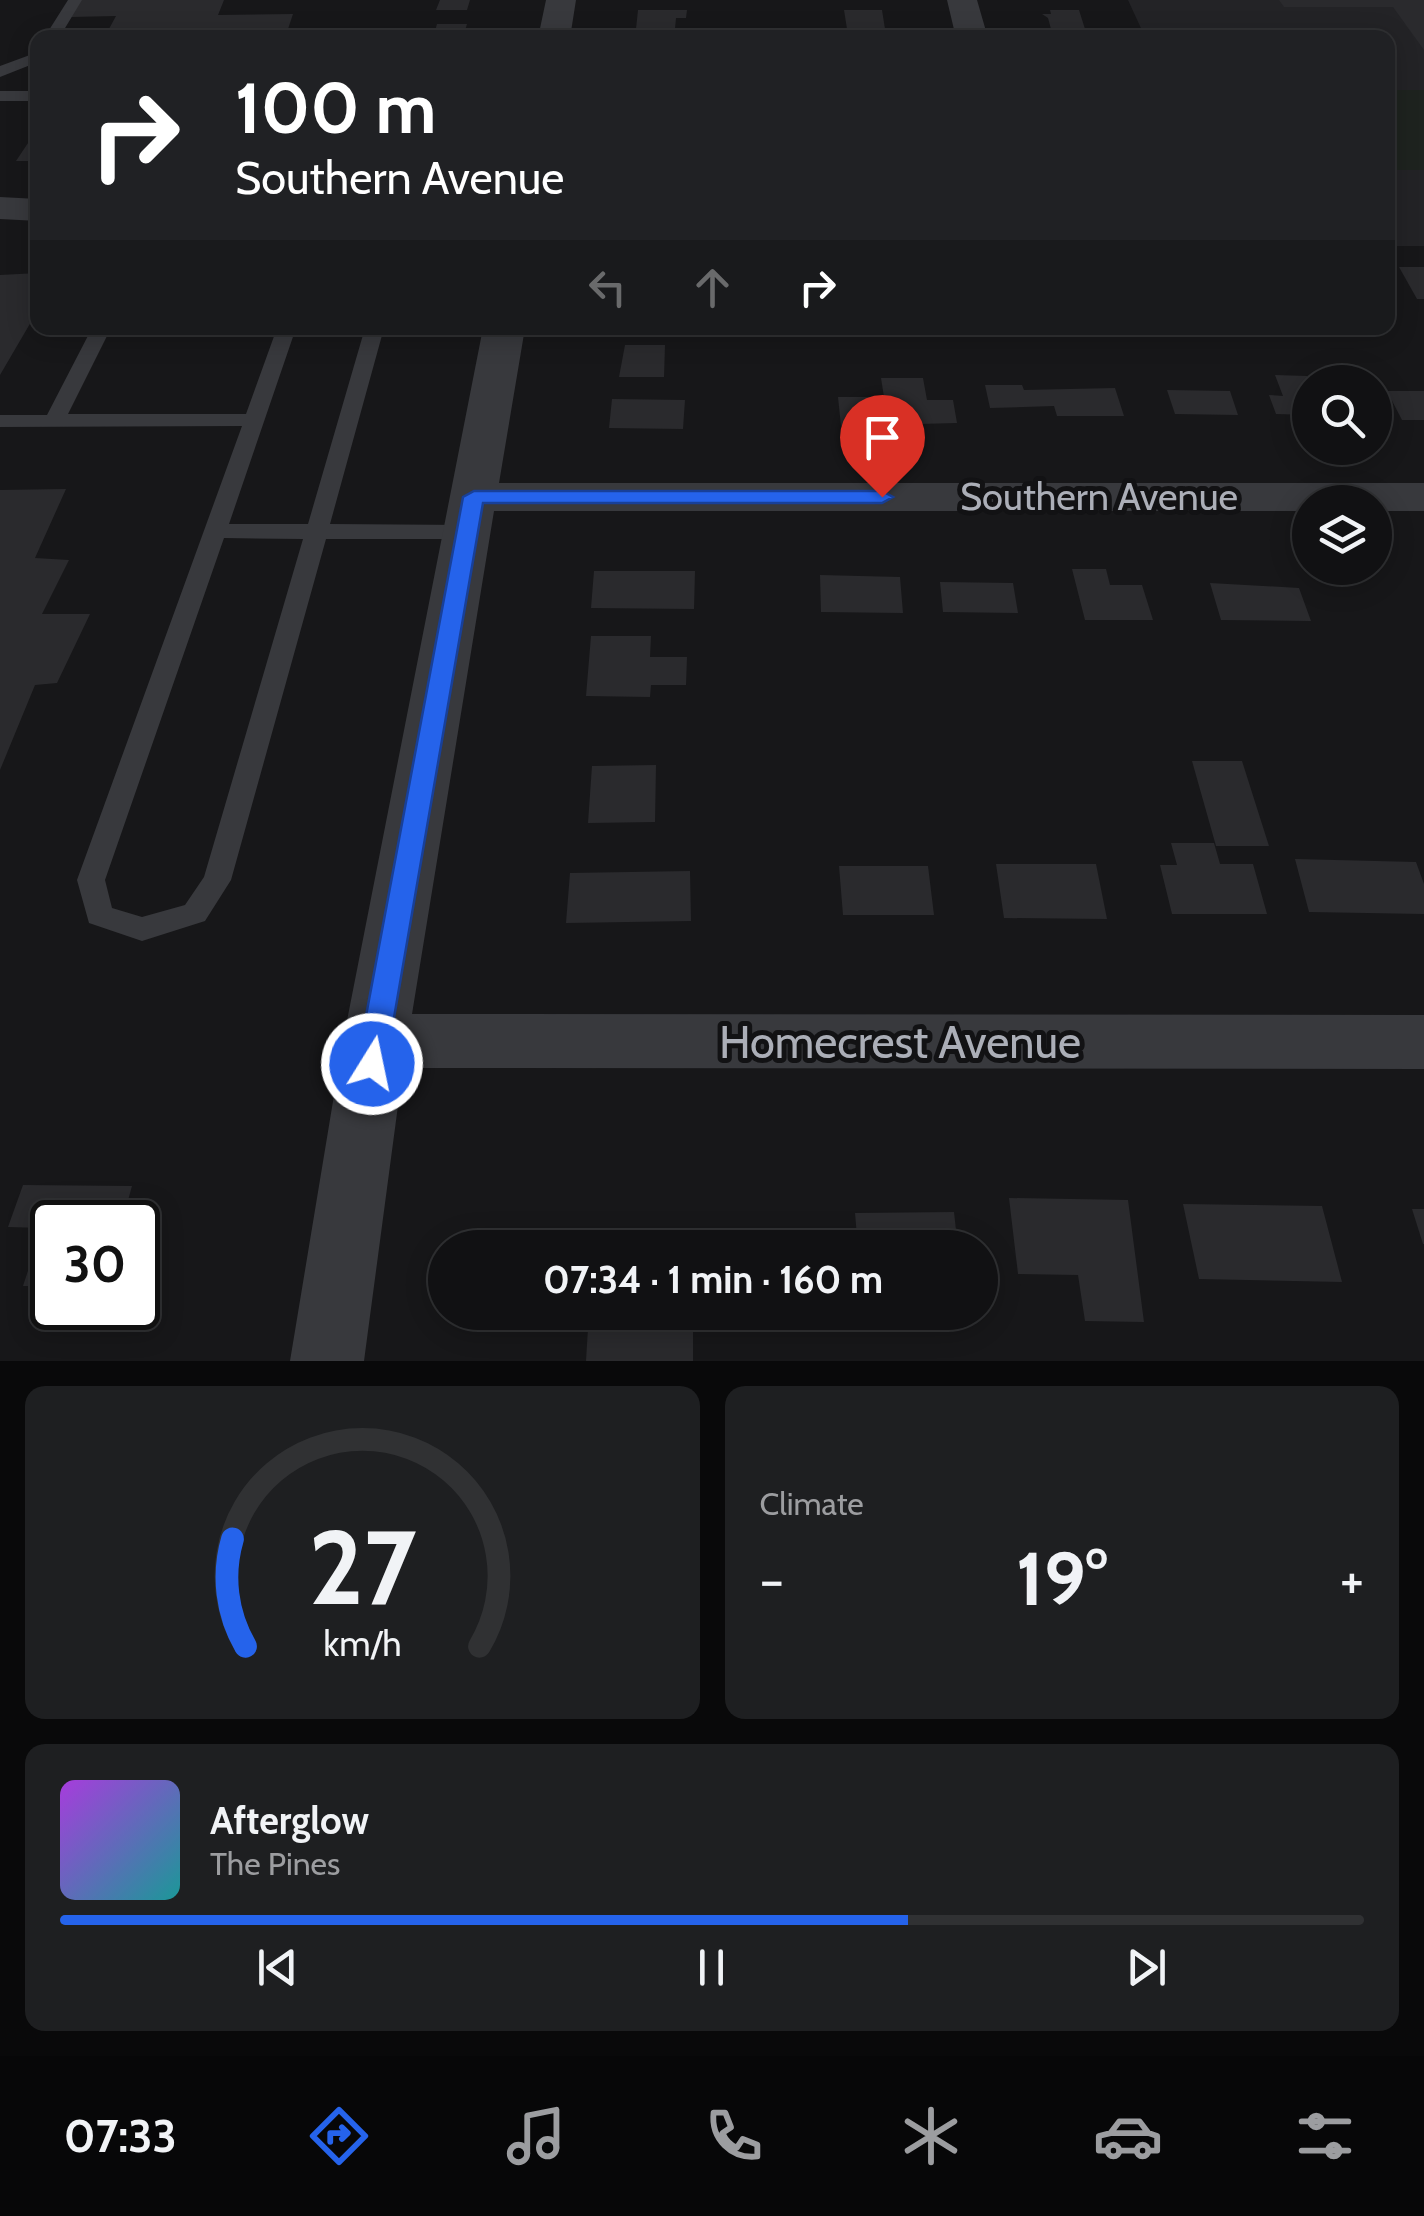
<!DOCTYPE html>
<meta charset="utf-8">
<style>
body{margin:0;font-family:Cabin,sans-serif;background:#1e1f21;color:#f1f3f6;height:100vh;display:flex;flex-direction:column;font-size:38px;white-space:nowrap}
*{box-sizing:border-box;margin:0}
p{font-size:32px;color:#9c9da0}
.icon{flex:none;width:55px;height:55px;fill:none;stroke:currentColor;stroke-width:2;stroke-linecap:round;stroke-linejoin:round}
.map{position:relative;height:1361px;overflow:hidden}
.drawer{display:flex;flex-direction:column;gap:25px;padding:25px;background:#09090a;flex:1}
.drawer>*{flex:none}
.banner{position:absolute;left:30px;top:30px;width:1365px;height:305px;border-radius:20px;box-shadow:0 5px 25px #0003,0 0 0 2px #303133;background:#202124;color:#fff;overflow:hidden}
.controls{position:absolute;left:1292px;top:365px;display:grid;gap:20px}
.controls a{display:grid;place-items:center;width:100px;height:100px;border-radius:50%;background:#111113;box-shadow:0 5px 25px #0003,0 0 0 2px #303133;font-size:50px}
.speed{position:absolute;left:30px;top:1200px;display:flex;gap:20px;font-size:50px;font-weight:700;text-align:center}
.speed>*{display:grid;place-content:center;width:130px;height:130px;border-radius:50%;background:#111113;box-shadow:0 5px 25px #0003,0 0 0 2px #303133;line-height:1}
.speed .limit{border:5px solid #111;border-radius:15px;background:#fff;color:#111}
.pin{position:absolute;display:grid;place-items:center;width:85px;height:85px;color:#fff;margin:-102px -42px;border-radius:50% 50% 50% 0;rotate:-45deg;box-shadow:0 0 10px #0007}
.pin .icon{rotate:45deg}
.me{position:absolute;width:110px;margin:-55px;rotate:10deg;stroke-linejoin:round;filter:drop-shadow(0 0 8px #0008)}
.turn{display:flex;align-items:center;gap:35px;height:210px;padding:0 40px;font-size:45px}
.turn .icon{width:130px;height:130px;stroke-width:2.5}
.turn b{display:block;font-size:70px;line-height:85px}
.lanes{display:flex;align-items:center;height:95px;padding:0 40px;background:#0003;justify-content:center;gap:50px;direction:ltr}
.lanes .off{opacity:.35}
.big{font-size:75px;font-weight:700;line-height:1.1}
.drawer .card{flex:1;display:flex;flex-direction:column;justify-content:center;gap:15px;min-width:0;padding:0 35px;border-radius:20px;background:#1e1f21}
.drawer .dial{align-items:center;gap:0}
.dial svg{height:260px;overflow:visible;fill:none;stroke:#303133;stroke-width:7;stroke-linecap:round;text-anchor:middle}
.dial text{fill:#f1f3f6;stroke:none}
.song{display:flex;align-items:center;gap:30px}
.cover{width:120px;height:120px;border-radius:15px;background:linear-gradient(135deg,hsl(280 70% 55%),hsl(180 70% 35%))}
.played{height:10px;border-radius:5px;background:linear-gradient(90deg,#2563eb 65%,#303133 65%)}
.keys{display:flex;justify-content:space-around;direction:ltr}
.heat{display:flex;justify-content:space-between;align-items:center;font-size:55px;direction:ltr}
.drawer .tiles{flex:1;display:grid;gap:25px;grid-template-columns:1fr 1fr}
.card:last-child{grid-column:span 2}
.trip{position:absolute;left:428px;top:1230px;width:570px;height:100px;border-radius:50px;background:#111113;box-shadow:0 5px 25px #0003,0 0 0 2px #303133;font-weight:700;line-height:100px;text-align:center}
.menu{display:flex;height:160px;justify-content:space-around;align-items:center;background:#070708;color:#9c9da0}
.menu .icon{width:70px;height:70px}
.menu .current{color:#2563eb}
.menu b{font-size:45px;color:#f1f3f6}
.map>svg:first-child{display:block}
</style>
<div class="map">
<svg width="1424" height="1361" viewBox="0 0 1424 1361">
<rect width="100%" height="100%" fill="#171719"/>
<path fill="#232326" d="M 1128,0 L 1424,0 L 1424,246 L 1388,246 L 1388,38 L 1145,37 Z"/>
<path fill="#1e231f" d="M 1388,90 L 1424,90 L 1424,170 L 1388,170 Z"/>
<path fill="#2a2a2d" d="M 81,0 L 224,0 L 218,15 L 293,14 L 285,38 L 104,38 L 116,16 L 71,17 Z
M 440,0 L 470,0 L 467,10 L 436,10 Z
M 1279,0 L 1424,0 L 1424,50 L 1393,7 L 1284,7 Z
M 638,10 L 687,10 L 686,18 L 676,18 L 675,29 L 636,29 Z
M 844,10 L 882,10 L 885,29 L 847,29 Z
M 1050,10 L 1079,10 L 1085,29 L 1051,29 L 1048,18 L 1042,14 L 1051,14 Z
M 437,24 L 467,24 L 463,38 L 433,38 Z
M 38,128 L 38,161 L 16,161 Z
M 1399,267 L 1424,267 L 1424,299 L 1417,299 Z
M 38,273 L 38,310 L 0,375 L 0,275 Z
M 625,345 L 665,345 L 664,377 L 619,377 Z
M 1275,375 L 1307,376 L 1310,415 L 1276,414 L 1269,395 L 1283,396 Z
M 881,378 L 923,378 L 927,400 L 953,400 L 957,423 L 841,426 L 838,397 L 884,397 Z
M 985,385 L 1022,385 L 1024,390 L 1115,388 L 1124,416 L 1057,416 L 1054,406 L 990,408 Z
M 1167,390 L 1230,391 L 1238,415 L 1175,414 Z
M 1387,391 L 1424,391 L 1424,420 L 1402,420 Z
M 612,399 L 685,400 L 683,429 L 609,428 Z
M 66,489 L 35,558 L 69,560 L 42,614 L 90,614 L 57,683 L 35,685 L 0,770 L 0,490 Z
M 1072,569 L 1106,569 L 1110,585 L 1142,585 L 1153,620 L 1085,620 Z
M 594,571 L 695,571 L 694,609 L 591,608 Z
M 820,575 L 900,577 L 903,613 L 821,612 Z
M 940,582 L 1013,583 L 1018,613 L 943,612 Z
M 1210,583 L 1299,588 L 1311,621 L 1221,620 Z
M 591,636 L 651,636 L 650,657 L 687,657 L 686,685 L 651,685 L 650,697 L 586,696 Z
M 1192,761 L 1242,761 L 1269,846 L 1216,846 Z
M 656,765 L 655,822 L 588,823 L 592,766 Z
M 1171,843 L 1214,843 L 1220,864 L 1253,864 L 1267,914 L 1172,914 L 1160,865 L 1177,865 Z
M 1295,859 L 1416,862 L 1424,884 L 1424,914 L 1309,912 Z
M 996,864 L 1096,864 L 1107,919 L 1004,918 Z
M 839,866 L 928,866 L 934,915 L 843,915 Z
M 690,871 L 691,921 L 566,923 L 570,873 Z
M 23,1185 L 132,1186 L 122,1222 L 52,1222 L 52,1286 L 23,1286 L 42,1228 L 8,1227 Z
M 1009,1198 L 1128,1200 L 1144,1322 L 1085,1321 L 1078,1275 L 1018,1274 Z
M 1183,1204 L 1322,1206 L 1342,1282 L 1199,1279 Z
M 1412,1209 L 1424,1209 L 1424,1244 L 1423,1244 Z
M 954,1212 L 958,1248 L 858,1248 L 855,1213 Z
M 138,1241 L 152,1241 L 139,1289 L 138,1289 Z
M 589,1312 L 693,1312 L 693,1361 L 586,1361 Z"/>
<g fill="none" stroke-linecap="round" stroke-linejoin="round">
<path fill="#38393d" fill-rule="evenodd" d="M 68,0 L 82,0 L 59,38 L 44,38 Z
M 38,52 L 38,62 L 0,77 L 0,66 Z
M 0,91 L 38,91 L 38,101 L 0,101 Z
M 92,328 L 111,328 L 68,414 L 246,414 L 277,328 L 296,328 L 229,524 L 308,524 L 365,328 L 384,328 L 330,524 L 467,525 L 478,532 L 467,539 L 326,539 L 231,880 L 205,921 L 142,941 L 89,923 L 77,880 L 242,426 L 0,427 L 0,415 L 47,415 ZM 224,538 L 303,539 L 204,877 L 185,905 L 142,917 L 112,908 L 105,880 Z"/>
<path fill="#38393d" fill-rule="evenodd" d="M 546,0 L 576,0 L 570,38 L 538,38 Z
M 947,0 L 977,0 L 988,38 L 956,38 Z
M 0,197 L 38,199 L 38,221 L 0,219 Z
M 483,328 L 525,328 L 499,483 L 1424,483 L 1424,511 L 1375,511 L 1375,502 L 1310,502 L 1310,511 L 494,511 L 412,1014 L 1424,1015 L 1424,1069 L 403,1068 L 364,1361 L 290,1361 L 343,1041 Z"/>
</g>
<path fill="#2563eb" stroke="#184099" stroke-width="2.5" d="M 474,491 L 882,491 L 893,497 L 882,503 L 483,503 L 386,1064 L 381,1073 L 372,1076 L 362,1073 L 357,1064 L 463,497 Z"/>
<g text-anchor="middle" stroke-width="10" stroke-linejoin="round" paint-order="stroke">
<g font-size="38" fill="#abaeb7" stroke="#121214">
<text x="1099" y="510">Southern Avenue</text>
</g>
<g font-size="45" fill="#abaeb7" stroke="#121214">
<text x="900" y="1058">Homecrest Avenue</text>
</g>
</g>
</svg>
<div class="controls">
<a><svg class="icon" aria-label="search" viewBox="0 0 24 24"><circle cx="10" cy="10" r="6"/><path d="M15 15l6 6"/></svg></a>
<a><svg class="icon" aria-label="layers" viewBox="0 0 24 24"><path d="M12 4l9 5-9 5-9-5zM3 14l9 5 9-5"/></svg></a>
</div>
<div class="speed"><div class="limit">30</div></div>
<div class="pin" style="left:882px;top:497px;background:#d93025"><svg class="icon" aria-label="arrive" viewBox="0 0 24 24"><path d="M6 21V4h12l-3 4 3 4H6"/></svg></div>
<svg class="me" style="left:372px;top:1064px" viewBox="-20 -20 40 40"><circle r="17" fill="#2563eb" stroke="#fff" stroke-width="3"/><path d="M0-11L8 9 0 5-8 9z" fill="#fff"/></svg>
<div class="trip">07:34 · 1 min · 160 m</div>
<div class="banner">
<div class="turn"><svg class="icon" aria-label="right" viewBox="0 0 24 24"><path d="M7 20v-9h11M14 6l5 5-5 5"/></svg><div><b>100 m</b>Southern Avenue</div></div>
<div class="lanes"><svg class="icon off" aria-label="left" viewBox="0 0 24 24"><path d="M17 20v-9H6M10 6l-5 5 5 5"/></svg><svg class="icon off" aria-label="ahead" viewBox="0 0 24 24"><path d="M12 20V5M6 11l6-6 6 6"/></svg><svg class="icon" aria-label="right" viewBox="0 0 24 24"><path d="M7 20v-9h11M14 6l5 5-5 5"/></svg></div>
</div>
</div>
<section class="drawer">
<div class="tiles">
<div class="card dial"><svg viewBox="0 0 100 80">
<path d="M14 69A42 42 0 1 1 86 69"/>
<path d="M14 69A42 42 0 0 1 10 36" stroke="#2563eb"/>
<text x="50" y="56" font-size="32" font-weight="700">27</text>
<text x="50" y="72" font-size="11">km/h</text>
</svg></div>
<div class="card"><p>Climate</p>
<div class="heat"><a>−</a><b class="big">19°</b><a>+</a></div>
</div>
<div class="card">
<div class="song"><i class="cover"></i><div><b>Afterglow</b><p>The Pines</p></div></div>
<div class="played"></div>
<div class="keys"><svg class="icon" aria-label="previous" viewBox="0 0 24 24"><path d="M18 5L8 12l10 7zM5 5v14"/></svg><svg class="icon" aria-label="pause" viewBox="0 0 24 24"><path d="M8 5v14M16 5v14"/></svg><svg class="icon" aria-label="next" viewBox="0 0 24 24"><path d="M6 5l10 7-10 7zM19 5v14"/></svg></div>
</div>
</div>
</section>
<nav class="menu">
<b>07:33</b>
<svg class="icon current" aria-label="directions" viewBox="0 0 24 24"><path d="M12 3l9 9-9 9-9-9zM9 14v-3h6M13 9l2 2-2 2"/></svg>
<svg class="icon" aria-label="music" viewBox="0 0 24 24"><path d="M9 18V5l10-2v13"/><circle cx="6" cy="18" r="3"/><circle cx="16" cy="16" r="3"/></svg>
<svg class="icon" aria-label="phone" viewBox="0 0 24 24"><path d="M5 4h4l2 5-3 2q2 4 5 5l2-3 5 2v4C11 20 4 13 5 4z"/></svg>
<svg class="icon" aria-label="climate" viewBox="0 0 24 24"><path d="M12 3v18M4 7l16 10M4 17L20 7"/></svg>
<svg class="icon" aria-label="car" viewBox="0 0 24 24"><path d="M5 17H2v-5l4-1 3-4h7l3 4 3 1v5h-3M9 17h6M6 11h13"/><circle cx="7" cy="17" r="2"/><circle cx="17" cy="17" r="2"/></svg>
<svg class="icon" aria-label="filters" viewBox="0 0 24 24"><path d="M4 7h16M4 17h16"/><circle cx="9" cy="7" r="2"/><circle cx="15" cy="17" r="2"/></svg>
</nav>
